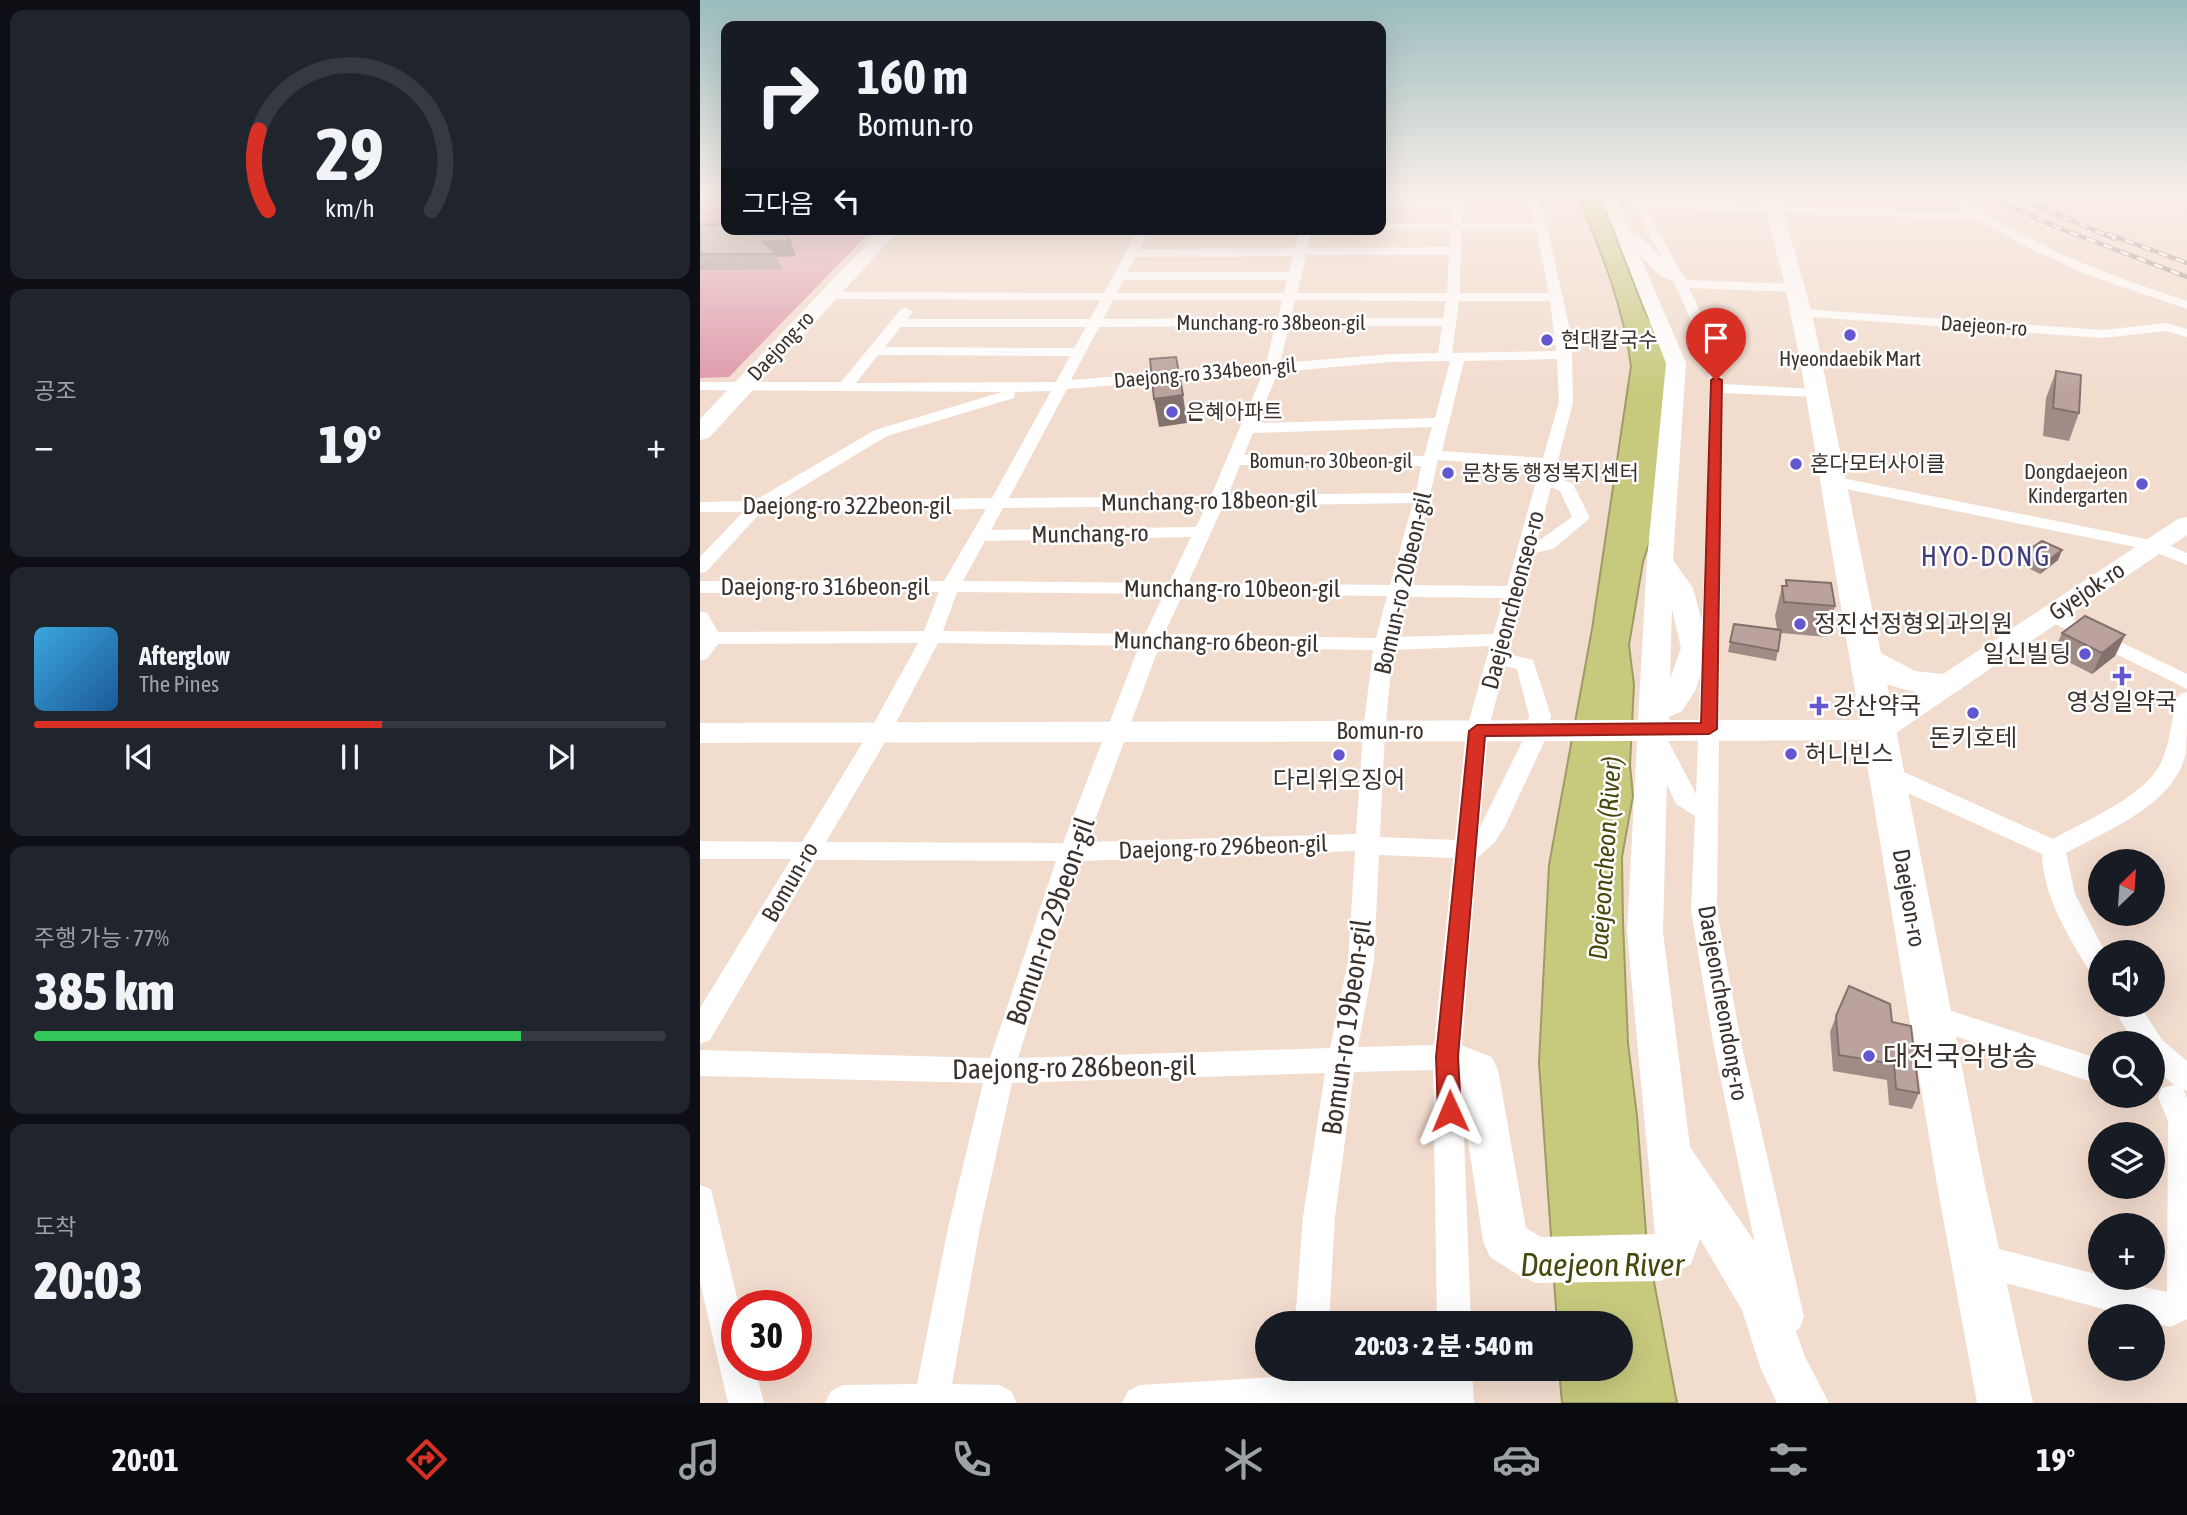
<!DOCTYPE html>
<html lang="ko">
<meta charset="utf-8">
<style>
body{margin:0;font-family:"Asap Condensed","Noto Sans KR",sans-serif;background:#20242c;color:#f1f3f6;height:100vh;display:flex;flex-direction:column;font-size:26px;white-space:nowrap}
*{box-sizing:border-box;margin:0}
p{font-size:23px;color:#9ea1a6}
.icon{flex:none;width:38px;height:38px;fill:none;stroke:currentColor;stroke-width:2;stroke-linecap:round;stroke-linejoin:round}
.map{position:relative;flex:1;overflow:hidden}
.sheet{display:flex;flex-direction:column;gap:10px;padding:10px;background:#0d0f14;width:700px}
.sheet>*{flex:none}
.banner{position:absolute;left:21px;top:21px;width:665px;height:214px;border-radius:14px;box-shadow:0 7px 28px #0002;background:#171b24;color:#f1f3f6;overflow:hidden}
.needle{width:46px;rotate:25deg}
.controls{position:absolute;left:1388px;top:849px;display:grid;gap:14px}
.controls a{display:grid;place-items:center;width:77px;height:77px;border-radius:50%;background:#171b24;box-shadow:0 7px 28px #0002;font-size:35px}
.speed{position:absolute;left:21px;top:1290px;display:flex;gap:14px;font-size:35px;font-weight:700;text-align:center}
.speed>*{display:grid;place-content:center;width:91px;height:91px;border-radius:50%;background:#171b24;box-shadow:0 7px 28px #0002;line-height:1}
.speed .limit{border:10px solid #d22;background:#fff;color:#111}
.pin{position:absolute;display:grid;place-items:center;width:60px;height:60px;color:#fff;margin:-72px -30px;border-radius:50% 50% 50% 0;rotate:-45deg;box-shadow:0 0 7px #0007}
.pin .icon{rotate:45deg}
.me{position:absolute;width:77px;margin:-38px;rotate:359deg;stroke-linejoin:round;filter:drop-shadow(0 0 5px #0008)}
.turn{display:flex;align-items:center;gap:24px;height:147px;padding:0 21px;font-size:32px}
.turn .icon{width:91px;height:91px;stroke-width:2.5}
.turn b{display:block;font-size:49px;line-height:60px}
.then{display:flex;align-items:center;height:66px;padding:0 21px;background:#0003;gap:14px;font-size:26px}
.big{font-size:52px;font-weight:800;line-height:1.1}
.sheet .widget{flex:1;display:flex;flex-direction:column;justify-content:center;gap:10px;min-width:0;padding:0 24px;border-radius:14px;background:#20242c}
.sheet .dial{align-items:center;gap:0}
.dial svg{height:182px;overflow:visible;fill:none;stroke:#363941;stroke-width:7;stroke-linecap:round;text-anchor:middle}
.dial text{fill:#f1f3f6;stroke:none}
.song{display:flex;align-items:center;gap:21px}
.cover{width:84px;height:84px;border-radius:10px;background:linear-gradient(135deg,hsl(200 70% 55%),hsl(210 70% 35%))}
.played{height:7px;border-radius:4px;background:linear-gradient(90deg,#d93025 55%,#363941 55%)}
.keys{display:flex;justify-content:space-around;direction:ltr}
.heat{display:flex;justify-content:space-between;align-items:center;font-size:38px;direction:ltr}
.charge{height:10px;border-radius:5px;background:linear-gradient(90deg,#34c759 77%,#363941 0)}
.trip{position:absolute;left:555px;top:1311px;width:378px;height:70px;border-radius:35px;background:#171b24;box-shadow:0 7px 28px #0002;font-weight:800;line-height:70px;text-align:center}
.tab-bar{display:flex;height:112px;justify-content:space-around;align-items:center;background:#090b0e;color:#9ea1a6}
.tab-bar .icon{width:49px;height:49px}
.tab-bar .current{color:#d93025}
.tab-bar b{font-size:32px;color:#f1f3f6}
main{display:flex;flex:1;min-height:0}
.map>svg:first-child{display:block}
</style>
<main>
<section class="sheet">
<div class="widget dial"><svg viewBox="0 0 100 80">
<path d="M14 69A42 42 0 1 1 86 69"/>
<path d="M14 69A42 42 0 0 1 10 34" stroke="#d93025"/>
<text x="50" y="56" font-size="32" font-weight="700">29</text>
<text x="50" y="72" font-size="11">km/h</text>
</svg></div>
<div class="widget"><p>공조</p>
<div class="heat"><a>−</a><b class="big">19°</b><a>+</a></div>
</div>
<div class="widget">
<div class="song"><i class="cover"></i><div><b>Afterglow</b><p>The Pines</p></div></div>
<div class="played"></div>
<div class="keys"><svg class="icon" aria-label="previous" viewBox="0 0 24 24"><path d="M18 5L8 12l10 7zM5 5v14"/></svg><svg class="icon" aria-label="pause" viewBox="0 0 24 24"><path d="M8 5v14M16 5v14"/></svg><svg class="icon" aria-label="next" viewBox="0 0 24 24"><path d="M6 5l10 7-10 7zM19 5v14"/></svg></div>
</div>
<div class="widget"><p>주행 가능 · 77%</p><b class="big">385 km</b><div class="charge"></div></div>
<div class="widget"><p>도착</p><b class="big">20:03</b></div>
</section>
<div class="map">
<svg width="1487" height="1403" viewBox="0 0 1487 1403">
<rect width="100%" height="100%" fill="#f2dcce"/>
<path fill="#dd98a9" d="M 0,195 L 26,195 L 26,229 L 173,229 L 29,377 L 0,378 Z"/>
<path fill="#c7c97d" stroke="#9d9c65" stroke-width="2" d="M 877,195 L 899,195 L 946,314 L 957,331 L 967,362 L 956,522 L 943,562 L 929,645 L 934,685 L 930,765 L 933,796 L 922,857 L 923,922 L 928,1043 L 937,1116 L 947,1245 L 977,1403 L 862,1403 L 859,1369 L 920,1368 L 920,1323 L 857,1323 L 839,1063 L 849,865 L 892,629 L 931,366 C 923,306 901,250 877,195 Z"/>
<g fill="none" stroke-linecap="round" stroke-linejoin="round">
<path fill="#fff" fill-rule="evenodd" d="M 752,195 L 762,195 L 762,223 L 834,223 L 826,195 L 836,195 L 847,226 L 869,326 L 872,355 L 873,402 L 854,476 L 873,484 L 890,518 L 853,549 L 834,553 L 808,654 L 833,660 L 851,716 L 846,738 L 804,828 L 794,843 L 777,858 L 761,1057 L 771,1323 L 737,1323 L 733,1070 L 654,1072 L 635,1217 L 629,1323 L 595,1323 L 603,1217 L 625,1073 L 312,1083 L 280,1228 L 252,1384 L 299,1385 L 311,1391 L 317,1403 L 125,1403 L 131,1391 L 143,1385 L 217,1384 L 248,1228 L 283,1083 L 0,1076 L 0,1050 L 290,1058 L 356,861 L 116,860 L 10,1040 L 0,1044 L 0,1008 L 91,859 L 0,859 L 0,841 L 102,842 L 169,732 L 218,643 L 18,644 L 7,659 L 0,661 L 0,611 L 7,613 L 18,632 L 224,631 L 239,592 L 0,593 L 0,581 L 244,581 L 286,509 L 62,511 L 6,572 L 0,573 L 0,557 L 43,512 L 0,512 L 0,502 L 54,501 L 175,430 L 302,392 L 0,390 L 0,382 L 141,382 L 201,309 L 206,308 L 213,312 L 207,319 L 390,319 L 400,300 L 123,299 L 123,293 L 128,292 L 404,293 L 438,229 L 450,229 L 439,249 L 595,248 L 600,229 L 612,229 L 607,248 L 749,247 L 750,229 L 680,229 L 681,223 L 750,223 L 751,209 L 681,209 L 681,203 L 751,203 ZM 761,229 L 836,229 L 849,293 L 760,293 ZM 606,255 L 749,255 L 747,293 L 597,293 ZM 593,256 L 589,272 L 427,272 L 435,257 ZM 423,280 L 587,280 L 584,293 L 417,293 ZM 413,300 L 582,300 L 578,318 L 403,319 ZM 595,300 L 746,301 L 743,318 L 591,318 ZM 759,301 L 850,301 L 856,351 L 752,353 ZM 575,326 L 566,364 L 371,380 L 399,327 ZM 589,326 L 742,326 L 738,353 L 691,354 L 580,363 ZM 201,327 L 386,327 L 374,348 L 185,347 ZM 178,355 L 370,356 L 356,382 L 156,383 ZM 857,359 L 859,402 L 843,458 L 742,451 L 764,361 ZM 750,361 L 735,418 L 557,423 L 578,372 L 691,362 ZM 563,373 L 511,496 L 309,498 L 367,389 ZM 351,391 L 292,498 L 79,501 L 187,436 L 314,398 L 315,392 ZM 732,427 L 724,456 L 544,455 L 553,433 ZM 738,460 L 840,467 L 807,586 L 709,585 ZM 540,465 L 721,466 L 716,493 L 528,495 ZM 851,487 L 860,491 L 872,517 L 837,542 ZM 713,503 L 690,585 L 488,583 L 523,506 ZM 506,506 L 496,527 L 291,530 L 303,508 ZM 491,537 L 469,583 L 263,581 L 285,541 ZM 257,592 L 464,594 L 445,634 L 243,631 ZM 483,594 L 687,596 L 676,638 L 464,634 ZM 706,597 L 804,598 L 793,634 L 696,637 ZM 238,643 L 439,646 L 363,843 L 126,842 L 191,732 ZM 790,646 L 766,731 L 755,840 L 680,837 L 685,731 L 693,650 ZM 459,647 L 673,650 L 663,731 L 656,834 L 387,842 ZM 805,666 L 817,669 L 829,716 L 824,738 L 780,827 L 788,731 ZM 655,851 L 648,961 L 630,1048 L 318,1058 L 380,861 ZM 679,855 L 753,858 L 734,1045 L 658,1047 L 674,961 Z
M 929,195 L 939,195 L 943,201 L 1268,213 L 1242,195 L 1254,195 L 1309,228 L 1367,257 L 1428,281 L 1487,301 L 1487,309 L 1388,275 L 1329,248 L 1279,220 L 946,208 L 985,280 L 1096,284 L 1102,288 L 1096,292 L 989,288 L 1020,355 L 1023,384 L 1115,389 L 1122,393 L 1115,397 L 1023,393 L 1017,911 L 1042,1047 L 1104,1317 L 1099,1329 L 1087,1334 L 1075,1329 L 1070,1317 L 1014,1047 L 991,911 L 995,816 L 976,804 L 945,738 L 948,733 L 956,731 L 964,733 L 996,794 L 1007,489 L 1009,380 L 1006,355 L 975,284 Z
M 1102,309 L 1403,330 L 1466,323 L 1487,329 L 1487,337 L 1466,331 L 1403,338 L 1097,316 L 1095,313 Z
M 1132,476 L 1461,542 L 1487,553 L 1487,565 L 1450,550 L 1126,485 L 1124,481 L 1126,477 Z
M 1352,609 L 1487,674 L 1487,689 L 1345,619 L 1342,615 Z
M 1487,692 C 1487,711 1487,733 1486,752 C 1476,804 1408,830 1366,853 L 1375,894 L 1405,952 L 1400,952 L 1400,977 L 1391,974 C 1369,937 1343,897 1342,854 L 1179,780 L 1176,774 L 1179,768 L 1187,766 L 1195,768 L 1353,839 C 1383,822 1440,798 1458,768 C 1470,748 1471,721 1477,699 L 1480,694 Z
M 1230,1004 L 1400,1059 L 1400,1085 L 1220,1024 L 1216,1016 L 1220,1008 Z
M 1411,1004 L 1439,1004 L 1462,1040 L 1487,1061 L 1487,1091 L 1483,1089 L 1487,1098 L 1487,1319 L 1470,1327 L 1452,1322 L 1452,1316 L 1430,1316 L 1275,1275 L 1264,1270 L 1259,1259 L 1264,1248 L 1275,1243 L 1400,1275 L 1400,1278 L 1467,1292 L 1468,1121 L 1458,1097 L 1462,1088 L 1474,1085 L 1452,1066 L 1452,1043 L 1434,1043 Z
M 0,1185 L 11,1189 L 39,1306 L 37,1365 L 54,1365 L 64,1403 L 28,1403 L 0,1282 Z
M 592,1368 L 626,1368 L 626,1375 L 738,1377 L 738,1368 L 772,1368 L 774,1403 L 422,1403 L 428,1391 L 440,1385 L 591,1376 Z"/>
<path fill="#fff" fill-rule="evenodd" d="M 898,195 L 914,195 L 921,206 L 929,231 L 937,233 L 972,268 L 987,278 L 978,283 L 960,276 L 939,254 L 986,363 L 973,560 L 993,588 L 1009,648 L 995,691 L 982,711 L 969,717 L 969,720 L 1173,720 L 1478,519 L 1487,517 L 1487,535 L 1190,737 L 1179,740 L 968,741 L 963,932 L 990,1147 L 1054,1241 L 1079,1284 L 1105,1357 L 1129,1403 L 1077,1403 L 1061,1369 L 1042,1310 L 1000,1239 L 991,1264 L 961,1281 L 836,1283 L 820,1276 L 790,1257 L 783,1241 L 759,1081 L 734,1070 L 728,1058 L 734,1046 L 748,1040 L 792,1057 L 798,1070 L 826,1228 L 841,1237 L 955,1234 L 927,932 L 937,741 L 0,743 L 0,723 L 938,720 L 947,560 L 966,363 L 905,206 ZM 972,609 L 981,648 L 970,679 Z"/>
<path fill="#fff" fill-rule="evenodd" d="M 1061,195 L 1079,195 L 1113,318 L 1181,653 L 1215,671 L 1261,676 L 1265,683 L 1261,690 C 1236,697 1211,693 1187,684 L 1285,1185 L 1333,1403 L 1277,1403 L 1237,1185 L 1100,360 L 1083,277 Z
M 181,229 L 200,229 L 9,438 L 0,440 L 0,419 Z"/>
<g stroke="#9e8e84" stroke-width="4.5">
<path id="rail" d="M 1288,195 L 1349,224 L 1487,277
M 1313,195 L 1415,239
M 1408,234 L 1487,263"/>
</g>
<use href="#rail" stroke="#fff" stroke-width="2.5" stroke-dasharray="9" stroke-linecap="butt"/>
</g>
<path fill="#a18b87" d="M 0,224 L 90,240 L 96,256 L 77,257 L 82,270 L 0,270 Z
M 1356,371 L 1379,413 L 1369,441 L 1343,436 L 1346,398 Z
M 1362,550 L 1358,560 L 1340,574 L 1324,566 L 1325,563 L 1323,562 L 1327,551 Z
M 1086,580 L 1135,606 L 1127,637 L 1081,633 L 1076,661 L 1028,652 L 1034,624 L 1077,629 L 1075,616 L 1082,586 L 1085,586 Z
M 1362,633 L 1425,635 L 1415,656 L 1392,674 L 1353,654 Z
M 1136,1016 L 1192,1022 L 1219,1093 L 1212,1109 L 1189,1105 L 1187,1080 L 1133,1071 L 1130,1032 Z"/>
<path fill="#83716e" d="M 90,240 L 96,256 L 77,257 L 76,254 L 63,242 Z
M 483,395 L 487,423 L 459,427 L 454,399 Z
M 1362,550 L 1358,560 L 1340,574 L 1345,563 Z
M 1425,635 L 1415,656 L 1392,674 L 1402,653 Z"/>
<path fill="#bba29d" stroke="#83716e" stroke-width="2" d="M 26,222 L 26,229 L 80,229 L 90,240 L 63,242 L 76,254 L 0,254 L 0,224 L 14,225 Z
M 476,357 L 483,395 L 454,399 L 450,359 Z
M 1356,371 L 1381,375 L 1379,413 L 1353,408 Z
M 1342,541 L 1362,550 L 1345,563 L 1328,556 L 1331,553 L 1327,551 Z
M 1086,580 L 1131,583 L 1135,606 L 1084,602 L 1082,586 L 1087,586 Z
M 1385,616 L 1425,635 L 1402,653 L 1362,633 Z
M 1034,624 L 1081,630 L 1078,651 L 1030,642 Z
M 1149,986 L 1190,1004 L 1192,1022 L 1211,1026 L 1219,1093 L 1196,1089 L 1194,1064 L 1139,1055 L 1136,1016 Z"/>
<linearGradient id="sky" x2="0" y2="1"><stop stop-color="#9bbcbd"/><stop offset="0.5" stop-color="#f9efe9"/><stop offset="1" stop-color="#f9efe9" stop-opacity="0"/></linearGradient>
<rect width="1487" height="391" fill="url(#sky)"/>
<path fill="#d93025" stroke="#8d1f18" stroke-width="2" d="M 1016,377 L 1022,380 L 1017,729 L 1009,734 L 785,736 L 758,1057 L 761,1111 L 757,1118 L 750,1121 L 742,1118 L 738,1111 L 736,1057 L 769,731 L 777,725 L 1001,723 L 1011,380 Z"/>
<g fill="#6356cf" stroke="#fff" stroke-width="2.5">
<circle cx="1150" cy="335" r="7"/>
<circle cx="847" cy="340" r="7"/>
<circle cx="472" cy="412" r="7"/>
<circle cx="1096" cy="464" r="7"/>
<circle cx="748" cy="473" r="7"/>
<circle cx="1442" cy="484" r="7"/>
<circle cx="1100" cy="624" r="7"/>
<circle cx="1385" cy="654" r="7"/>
<path d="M1418.5 665.5h7v7h7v7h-7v7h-7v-7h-7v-7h7z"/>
<path d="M1115.5 695.5h7v7h7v7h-7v7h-7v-7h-7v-7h7z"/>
<circle cx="1273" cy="713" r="7"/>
<circle cx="1091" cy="754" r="7"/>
<circle cx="639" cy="755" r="7"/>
<circle cx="1169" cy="1056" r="7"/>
</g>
<g text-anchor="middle" stroke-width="5" stroke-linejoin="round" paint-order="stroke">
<g font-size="21" fill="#3b322d" stroke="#fff">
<text x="571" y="330">Munchang-ro 38beon-gil</text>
<text transform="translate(1284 326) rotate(4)" y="7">Daejeon-ro</text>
<text transform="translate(81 346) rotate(-47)" y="7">Daejong-ro</text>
<text transform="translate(505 373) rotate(-5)" y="7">Daejong-ro 334beon-gil</text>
<text x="631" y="468">Bomun-ro 30beon-gil</text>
</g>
<g font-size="21" fill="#3b322d" stroke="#fff" text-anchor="start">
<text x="861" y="347">현대칼국수</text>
<text x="1150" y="366" text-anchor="middle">Hyeondaebik Mart</text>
<text x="486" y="419">은혜아파트</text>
<text x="1110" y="471">혼다모터사이클</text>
<text x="1428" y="479" text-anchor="end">Dongdaejeon<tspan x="1428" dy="24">Kindergarten</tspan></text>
<text x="762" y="480">문창동 행정복지센터</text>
</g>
<g font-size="24" fill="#3b322d" stroke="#fff">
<text transform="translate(509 501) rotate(-1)" y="8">Munchang-ro 18beon-gil</text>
<text x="147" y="514">Daejong-ro 322beon-gil</text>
<text transform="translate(390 534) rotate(-1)" y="8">Munchang-ro</text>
<text transform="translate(703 583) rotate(-77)" y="8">Bomun-ro 20beon-gil</text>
<text x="125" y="595">Daejong-ro 316beon-gil</text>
<text x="532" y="597">Munchang-ro 10beon-gil</text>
<text transform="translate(1387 591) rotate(-34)" y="8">Gyejok-ro</text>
<text transform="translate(813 600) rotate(-75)" y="8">Daejeoncheonseo-ro</text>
<text transform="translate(516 642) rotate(1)" y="8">Munchang-ro 6beon-gil</text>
<text x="680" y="739">Bomun-ro</text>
<text transform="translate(523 847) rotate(-2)" y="8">Daejong-ro 296beon-gil</text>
<text transform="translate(90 882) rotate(-60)" y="8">Bomun-ro</text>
<text transform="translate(1209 898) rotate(80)" y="8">Daejeon-ro</text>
<text transform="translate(1023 1003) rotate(80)" y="8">Daejeoncheondong-ro</text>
</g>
<g font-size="24" fill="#3b322d" stroke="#fff" text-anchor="start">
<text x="1114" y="632">정진선정형외과의원</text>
<text x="1371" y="662" text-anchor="end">일신빌딩</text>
<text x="1422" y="710" text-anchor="middle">영성일약국</text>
<text x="1133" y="714">강산약국</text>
<text x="1273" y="746" text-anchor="middle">돈키호테</text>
<text x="1105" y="762">허니빈스</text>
<text x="639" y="788" text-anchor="middle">다리위오징어</text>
</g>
<g font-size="26" font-style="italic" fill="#47480d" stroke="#fff">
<text transform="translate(905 858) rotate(-86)" y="9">Daejeoncheon (River)</text>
</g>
<g font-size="28" letter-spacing="2" fill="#413e7b" stroke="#fff">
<text x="1286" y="566">HYO-DONG</text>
</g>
<g font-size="28" fill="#3b322d" stroke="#fff">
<text transform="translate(350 921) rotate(-71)" y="10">Bomun-ro 29beon-gil</text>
<text transform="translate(646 1027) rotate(-82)" y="10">Bomun-ro 19beon-gil</text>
<text transform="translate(374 1067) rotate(-1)" y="10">Daejong-ro 286beon-gil</text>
</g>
<g font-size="28" fill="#3b322d" stroke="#fff" text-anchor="start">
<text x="1183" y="1066">대전국악방송</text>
</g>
<g font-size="32" font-style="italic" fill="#47480d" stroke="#fff">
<text x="902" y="1276">Daejeon River</text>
</g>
</g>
</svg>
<div class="controls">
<a><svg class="needle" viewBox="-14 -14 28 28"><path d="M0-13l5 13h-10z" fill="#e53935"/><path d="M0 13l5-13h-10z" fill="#9ea1a6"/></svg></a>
<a><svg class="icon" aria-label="sound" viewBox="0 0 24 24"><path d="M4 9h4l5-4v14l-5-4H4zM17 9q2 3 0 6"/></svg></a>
<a><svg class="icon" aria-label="search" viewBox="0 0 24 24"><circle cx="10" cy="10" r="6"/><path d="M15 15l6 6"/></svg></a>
<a><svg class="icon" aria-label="layers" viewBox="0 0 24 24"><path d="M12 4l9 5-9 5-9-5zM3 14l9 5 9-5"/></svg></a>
<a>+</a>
<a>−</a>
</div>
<div class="speed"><div class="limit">30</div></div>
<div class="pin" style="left:1016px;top:380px;background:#d93025"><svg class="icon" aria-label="arrive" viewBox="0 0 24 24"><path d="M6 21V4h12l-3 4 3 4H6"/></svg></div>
<svg class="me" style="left:750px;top:1111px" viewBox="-20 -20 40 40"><path d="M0-17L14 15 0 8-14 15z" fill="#d93025" stroke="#fff" stroke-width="4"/></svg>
<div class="trip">20:03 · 2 분 · 540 m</div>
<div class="banner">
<div class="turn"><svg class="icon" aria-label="right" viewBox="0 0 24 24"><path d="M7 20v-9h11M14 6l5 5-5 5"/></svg><div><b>160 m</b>Bomun-ro</div></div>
<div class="then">그다음<svg class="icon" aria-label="left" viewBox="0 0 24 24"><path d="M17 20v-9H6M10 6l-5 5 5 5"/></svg></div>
</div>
</div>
</main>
<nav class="tab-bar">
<b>20:01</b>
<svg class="icon current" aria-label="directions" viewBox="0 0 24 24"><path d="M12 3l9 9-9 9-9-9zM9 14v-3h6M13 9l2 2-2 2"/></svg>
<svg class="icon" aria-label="music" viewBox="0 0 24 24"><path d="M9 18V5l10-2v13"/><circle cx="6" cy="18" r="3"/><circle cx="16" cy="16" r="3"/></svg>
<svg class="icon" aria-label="phone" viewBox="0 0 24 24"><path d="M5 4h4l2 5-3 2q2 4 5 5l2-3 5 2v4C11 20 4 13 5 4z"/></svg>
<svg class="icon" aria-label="climate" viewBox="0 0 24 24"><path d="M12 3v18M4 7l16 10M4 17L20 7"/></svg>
<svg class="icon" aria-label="car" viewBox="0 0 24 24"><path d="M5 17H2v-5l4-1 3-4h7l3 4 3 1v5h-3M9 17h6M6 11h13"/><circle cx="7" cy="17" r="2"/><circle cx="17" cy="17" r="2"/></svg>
<svg class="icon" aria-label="filters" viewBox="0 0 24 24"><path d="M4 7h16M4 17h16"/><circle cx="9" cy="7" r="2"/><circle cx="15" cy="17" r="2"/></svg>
<b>19°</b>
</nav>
